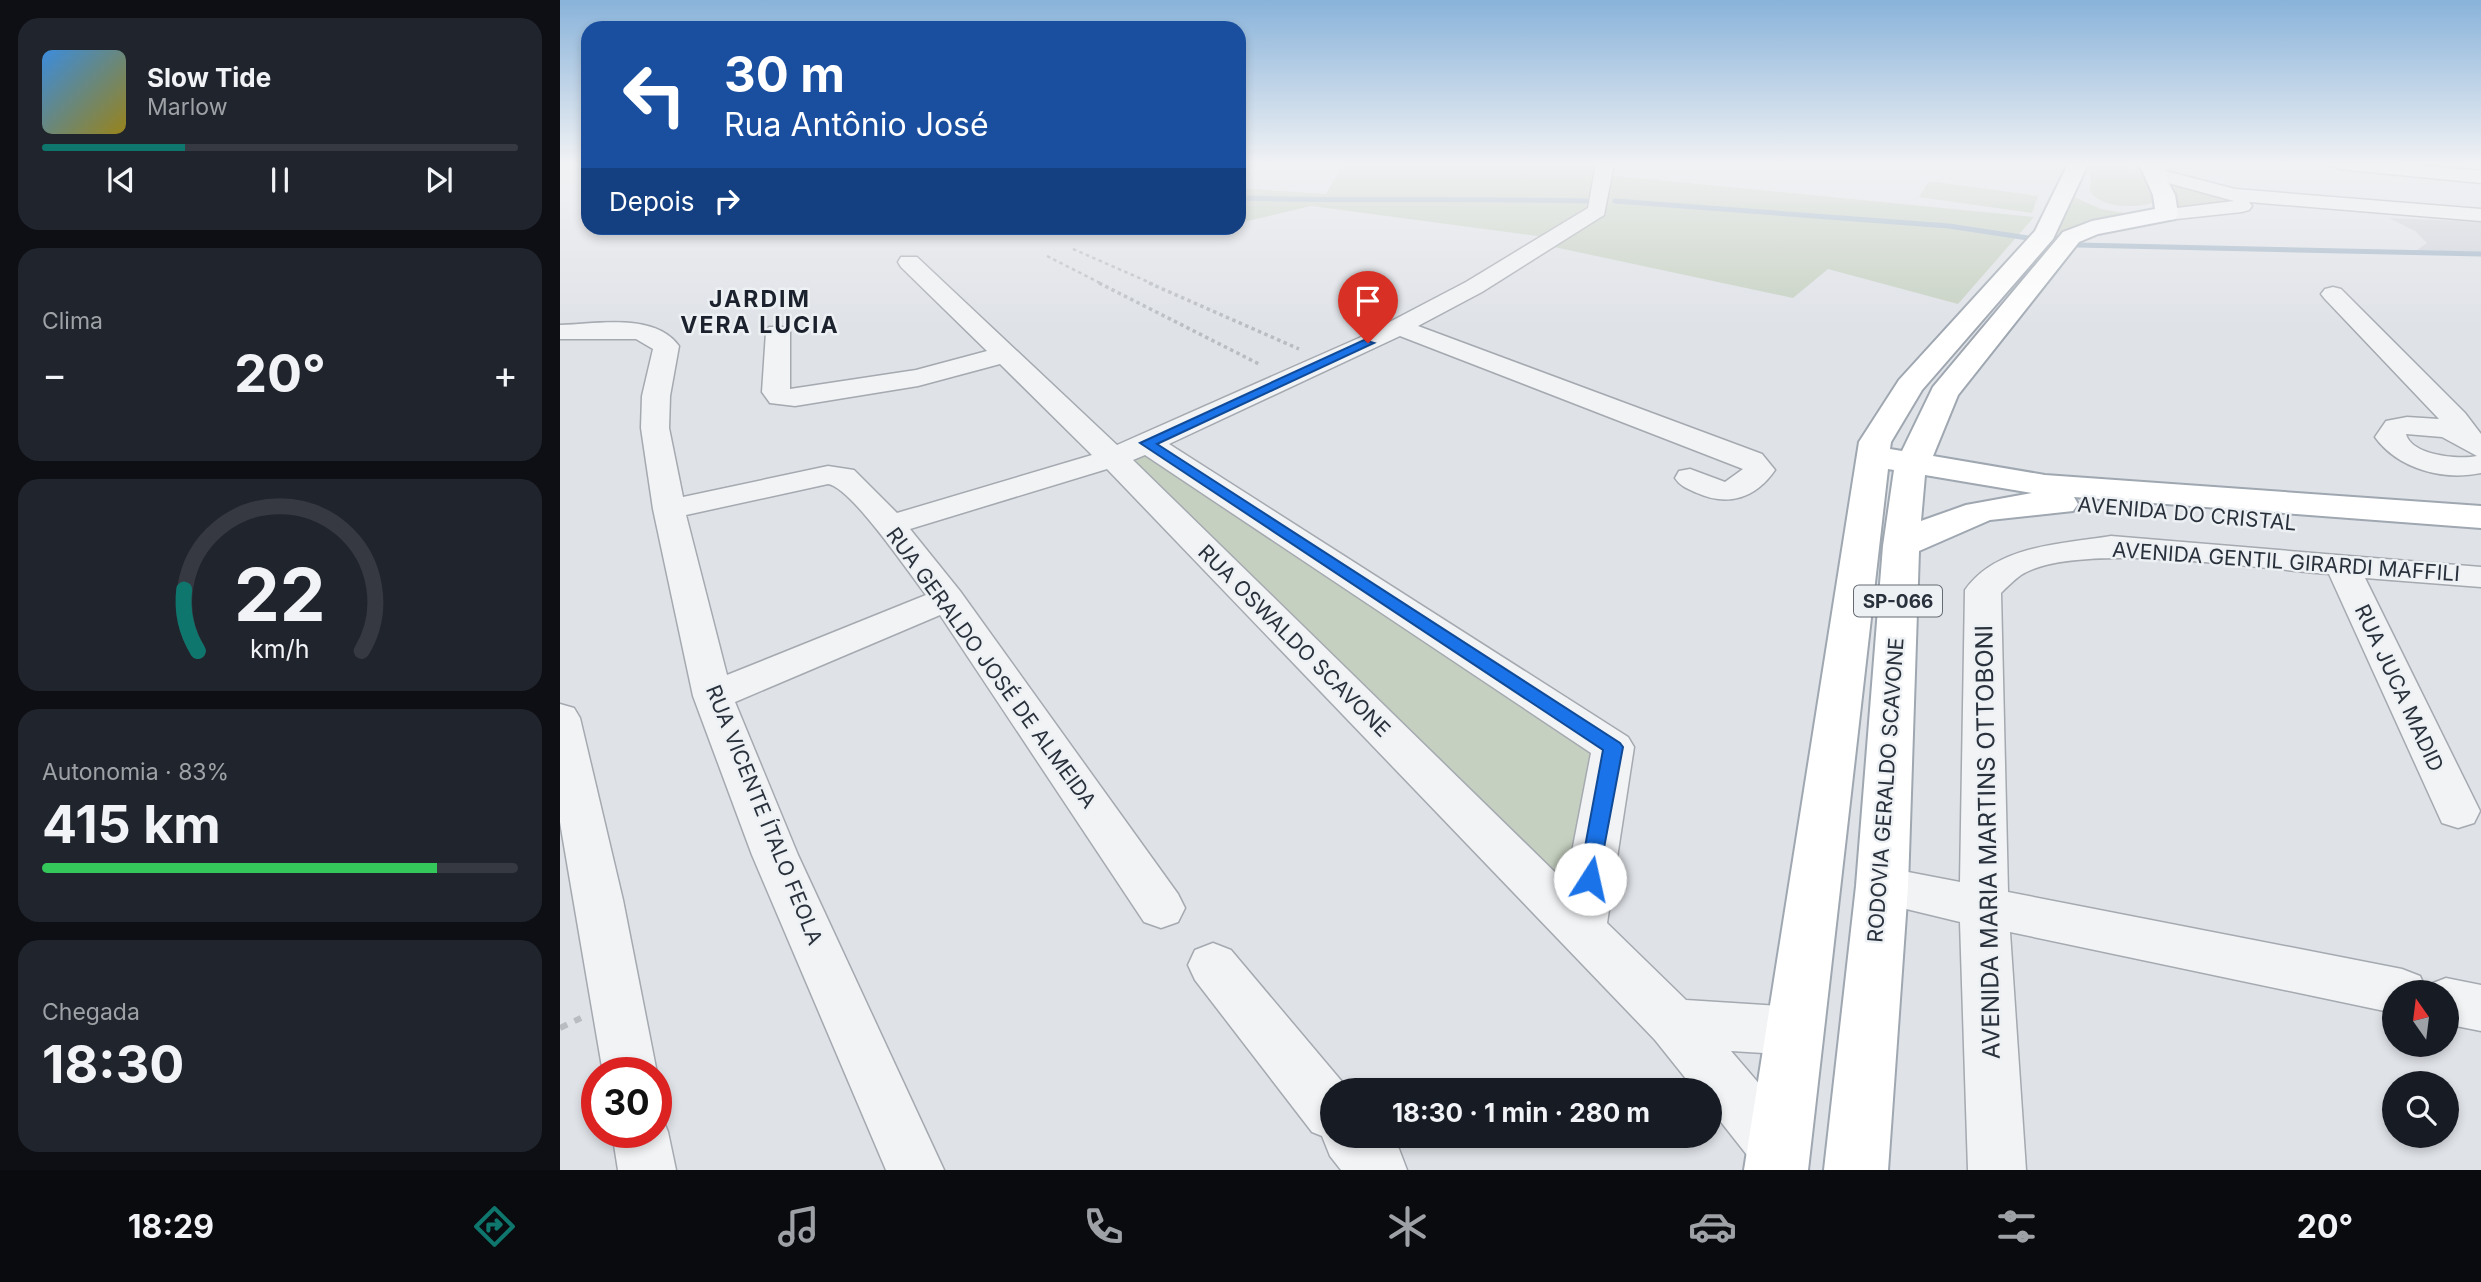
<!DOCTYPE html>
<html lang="pt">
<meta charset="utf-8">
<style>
body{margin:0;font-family:Inter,sans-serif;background:#20242c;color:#f1f3f6;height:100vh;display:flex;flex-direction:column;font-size:26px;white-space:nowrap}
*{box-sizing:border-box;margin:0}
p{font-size:23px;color:#9ea1a6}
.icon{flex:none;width:38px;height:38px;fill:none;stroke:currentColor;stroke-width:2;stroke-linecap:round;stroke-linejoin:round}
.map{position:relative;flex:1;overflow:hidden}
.drawer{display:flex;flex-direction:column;gap:18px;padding:18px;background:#0d0f14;width:560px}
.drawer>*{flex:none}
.top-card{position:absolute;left:21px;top:21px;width:665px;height:214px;border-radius:21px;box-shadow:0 4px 10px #0003;background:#1a4fa0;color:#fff;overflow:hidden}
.needle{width:46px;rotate:346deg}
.tools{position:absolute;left:1822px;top:980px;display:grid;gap:14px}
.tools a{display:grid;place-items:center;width:77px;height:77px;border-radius:50%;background:#171b24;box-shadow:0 4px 10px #0003;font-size:35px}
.speed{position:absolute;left:21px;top:1057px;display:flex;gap:14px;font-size:35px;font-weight:700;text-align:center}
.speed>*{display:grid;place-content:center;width:91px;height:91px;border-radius:50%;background:#171b24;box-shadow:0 4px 10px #0003;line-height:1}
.speed .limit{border:10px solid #d22;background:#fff;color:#111}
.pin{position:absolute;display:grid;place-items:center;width:60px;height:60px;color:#fff;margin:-72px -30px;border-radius:50% 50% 50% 0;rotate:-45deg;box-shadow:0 0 7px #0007}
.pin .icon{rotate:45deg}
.me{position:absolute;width:77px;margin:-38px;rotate:10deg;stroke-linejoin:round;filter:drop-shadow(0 0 5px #0008)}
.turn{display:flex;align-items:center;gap:24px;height:147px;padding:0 28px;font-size:32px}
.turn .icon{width:91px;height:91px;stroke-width:2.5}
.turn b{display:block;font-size:49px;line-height:60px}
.then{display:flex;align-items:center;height:66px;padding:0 28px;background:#0003;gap:14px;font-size:26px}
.big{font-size:52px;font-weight:700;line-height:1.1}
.drawer .widget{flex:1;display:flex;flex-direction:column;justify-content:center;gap:10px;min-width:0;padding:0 24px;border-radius:21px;background:#20242c}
.drawer .dial{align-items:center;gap:0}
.dial svg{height:182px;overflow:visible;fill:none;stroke:#363941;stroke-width:7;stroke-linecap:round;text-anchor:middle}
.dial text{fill:#f1f3f6;stroke:none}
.song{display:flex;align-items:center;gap:21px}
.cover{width:84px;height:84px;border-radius:10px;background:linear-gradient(135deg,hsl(210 70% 55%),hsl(50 70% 35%))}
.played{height:7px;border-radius:4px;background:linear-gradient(90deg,#0f766e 30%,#363941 30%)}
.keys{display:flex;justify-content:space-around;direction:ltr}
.heat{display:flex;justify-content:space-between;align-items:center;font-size:38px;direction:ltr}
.charge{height:10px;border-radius:5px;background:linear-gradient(90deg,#34c759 83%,#363941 0)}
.trip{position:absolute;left:760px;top:1078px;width:402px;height:70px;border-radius:35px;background:#171b24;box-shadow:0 4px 10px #0003;font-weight:700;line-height:70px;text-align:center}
.dock{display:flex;height:112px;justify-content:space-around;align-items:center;background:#090b0e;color:#9ea1a6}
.dock .icon{width:49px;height:49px}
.dock .selected{color:#0f766e}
.dock b{font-size:32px;color:#f1f3f6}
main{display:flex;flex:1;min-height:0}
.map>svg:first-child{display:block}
</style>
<main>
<section class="drawer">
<div class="widget">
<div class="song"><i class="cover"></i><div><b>Slow Tide</b><p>Marlow</p></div></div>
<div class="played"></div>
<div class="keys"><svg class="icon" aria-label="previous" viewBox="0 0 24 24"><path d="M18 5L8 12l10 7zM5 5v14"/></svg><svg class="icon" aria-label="pause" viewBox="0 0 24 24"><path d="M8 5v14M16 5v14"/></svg><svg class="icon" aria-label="next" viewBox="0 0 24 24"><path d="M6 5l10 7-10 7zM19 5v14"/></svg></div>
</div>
<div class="widget"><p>Clima</p>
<div class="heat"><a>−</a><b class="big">20°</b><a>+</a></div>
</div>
<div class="widget dial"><svg viewBox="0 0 100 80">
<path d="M14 69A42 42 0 1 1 86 69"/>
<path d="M14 69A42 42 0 0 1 8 42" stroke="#0f766e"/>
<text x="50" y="56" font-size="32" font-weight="700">22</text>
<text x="50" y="72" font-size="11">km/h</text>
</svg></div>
<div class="widget"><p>Autonomia · 83%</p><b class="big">415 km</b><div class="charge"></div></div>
<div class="widget"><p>Chegada</p><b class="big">18:30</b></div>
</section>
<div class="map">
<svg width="1921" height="1170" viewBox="0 0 1921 1170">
<rect width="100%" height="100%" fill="#dfe2e7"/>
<path fill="#cdd1d8" d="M 1829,218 L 1921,222 L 1921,254 L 1852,254 L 1867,243 L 1855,231 Z"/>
<path fill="#c5d0c0" d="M 783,164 L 1037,164 L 1036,174 L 1474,217 L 1398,304 L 1268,269 L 1233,298 L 994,247 L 985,237 L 751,206 L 679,223 L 679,188 L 766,194 Z
M 1532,164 L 1559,164 L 1579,170 L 1594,202 C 1577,209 1540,208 1530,191 L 1531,177 L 1527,166 Z
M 1369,181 L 1478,196 L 1472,213 L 1359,197 Z
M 1615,183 L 1710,201 L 1614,210 Z
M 1514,197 L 1541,209 L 1582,216 L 1499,236 L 1491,243 Z
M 587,443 L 1053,747 L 1021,931 L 553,458 Z"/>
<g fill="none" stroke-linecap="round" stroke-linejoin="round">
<path stroke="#9cb1c4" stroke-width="5" d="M 679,198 C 795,201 910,198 1026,201
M 1055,201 L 1389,226 L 1468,238
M 1518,245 L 1921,254"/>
<g stroke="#a5a9b0" stroke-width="3">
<path id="minor" d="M 1036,164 L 1054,164 L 1044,215 L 922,292 L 858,326 L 1202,454 L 1215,470 C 1196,498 1168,507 1137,493 C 1128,489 1120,486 1115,478 L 1119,471 L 1130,469 L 1165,482 L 1183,469 L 840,336 L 609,444 L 1068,737 L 1074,747 L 1047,923 L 1126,1000 L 1236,1007 L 1255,1014 L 1262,1031 L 1255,1048 L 1236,1055 L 1171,1051 L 1238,1129 L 1247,1149 L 1238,1169 L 1198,1169 L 1150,1108 L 1150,1090 L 1135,1090 L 1095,1040 L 547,469 L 350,529 L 400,591 L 618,894 L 625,908 L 618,922 L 601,928 L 584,922 L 380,615 L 175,702 L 238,855 L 384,1170 L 326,1170 L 192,855 L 133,696 L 93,509 L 81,428 L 82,396 L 93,349 L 76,339 L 0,339 L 0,325 C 36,324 95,312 119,346 L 110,396 L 109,428 L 123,497 L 268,466 L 294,470 L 337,513 L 532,455 L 440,364 L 358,386 L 235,406 L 210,403 L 202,392 L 206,332 L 209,327 L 227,327 L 230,332 L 230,389 L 356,370 L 427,351 L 341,267 L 338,262 L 341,257 L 357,257 L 557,445 L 799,338 L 906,282 L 1028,208 ZM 585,455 L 1031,753 L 1006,883 L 573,460 ZM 268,484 C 291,487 349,573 366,595 L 167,675 L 126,515 Z
M 1592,164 L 1612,164 L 1606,171 L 1675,189 L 1921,209 L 1921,221 L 1689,202 L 1692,206 L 1689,210 L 1682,212 L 1607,220 L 1597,214 L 1600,210 L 1674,201 L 1586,177 L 1584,173 Z
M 1770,164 L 1837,164 L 1921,171 L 1921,183 L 1779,169 Z
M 1773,287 L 1781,289 L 1905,413 L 1921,434 L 1921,473 C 1884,481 1838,469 1815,437 L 1826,421 L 1847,417 L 1879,419 L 1765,299 L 1761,294 L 1765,289 ZM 1846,434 L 1882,437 L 1917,456 C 1898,460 1851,455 1846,434 Z
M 1551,536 L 1921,567 L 1921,587 L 1805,578 L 1920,811 L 1914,823 L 1898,828 L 1882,823 L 1769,574 C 1700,569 1516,540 1461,575 C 1454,580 1447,587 1441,593 L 1448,892 L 1842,969 L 1860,976 L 1866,989 L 1868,985 L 1886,978 L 1921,985 L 1921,1031 L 1886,1024 L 1886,992 L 1834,992 L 1834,1013 L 1450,932 L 1466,1170 L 1408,1170 L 1400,922 L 1305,899 L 1298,886 L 1305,873 L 1322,867 L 1400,882 L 1405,590 C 1436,545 1502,544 1551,536 Z
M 0,704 L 14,708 L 20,718 L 63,900 L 97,1073 L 96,1075 L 96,1073 L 43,1073 L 0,822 Z
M 653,943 L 671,950 L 789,1090 L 772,1090 L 772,1136 L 827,1136 L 839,1149 L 847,1170 L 781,1170 L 770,1156 L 762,1136 L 752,1132 L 635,980 L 628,965 L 635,950 Z
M 96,1111 L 100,1112 L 108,1132 L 116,1170 L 58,1170 L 52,1132 L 96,1132 Z"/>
</g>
<g stroke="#9fa7b1" stroke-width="4">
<path id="major" d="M 1508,164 L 1528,164 L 1493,239 L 1362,390 L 1331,442 L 1330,449 L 1342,451 L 1373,387 L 1503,232 L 1532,221 L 1595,209 L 1593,195 L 1579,164 L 1599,164 L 1615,195 L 1618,214 L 1615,219 L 1538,234 L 1519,242 L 1398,395 L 1373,456 L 1485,475 L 1921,506 L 1921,528 L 1514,497 L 1518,504 L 1513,511 L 1430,520 L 1359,551 L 1348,886 L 1328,1170 L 1264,1170 L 1296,886 L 1323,546 L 1334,470 L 1328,469 L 1248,1170 L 1184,1170 L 1299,442 L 1339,380 L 1475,231 ZM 1365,475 L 1472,493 L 1406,505 L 1361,521 Z"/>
</g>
<path stroke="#b9bdc1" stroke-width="2.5" stroke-dasharray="3.5 3.5" stroke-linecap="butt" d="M 513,249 L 593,284
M 487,256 L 542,284"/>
<path stroke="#b9bdc1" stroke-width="3.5" stroke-dasharray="3.5 3.5" stroke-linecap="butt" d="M 539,283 L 701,365
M 589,283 L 739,349"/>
<path stroke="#b9bdc1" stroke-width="6" stroke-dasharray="8 8" stroke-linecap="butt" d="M 0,1028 L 21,1018"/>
<use href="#minor" fill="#f1f3f5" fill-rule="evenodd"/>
<use href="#major" fill="#fff" fill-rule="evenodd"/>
</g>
<linearGradient id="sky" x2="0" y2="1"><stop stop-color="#89b3da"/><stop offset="0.5" stop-color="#f1f2f4"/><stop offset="1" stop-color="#f1f2f4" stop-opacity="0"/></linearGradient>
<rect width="1921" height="328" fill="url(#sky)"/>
<path fill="#1a73e8" stroke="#114b97" stroke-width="2" d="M 804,340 L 814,343 L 597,444 L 1060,743 L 1063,747 L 1037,885 L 1030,887 L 1022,885 L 1019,879 L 1043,750 L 580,443 Z"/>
<g text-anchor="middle" stroke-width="5" stroke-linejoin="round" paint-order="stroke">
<rect fill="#eef1f4" stroke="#646b73" stroke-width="2" x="1294" y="585.5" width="88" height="31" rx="5"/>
<g font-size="19" font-weight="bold" fill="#29313c">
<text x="1338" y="608">SP-066</text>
</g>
<g font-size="21" fill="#29313c" stroke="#eef1f4">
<text transform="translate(1627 514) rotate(5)" y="7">AVENIDA DO CRISTAL</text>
<text transform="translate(1726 562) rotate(4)" y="7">AVENIDA GENTIL GIRARDI MAFFILI</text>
<text transform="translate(734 641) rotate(45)" y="7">RUA OSWALDO SCAVONE</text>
<text transform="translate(431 668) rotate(54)" y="7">RUA GERALDO JOSÉ DE ALMEIDA</text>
<text transform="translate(1839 688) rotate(65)" y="7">RUA JUCA MADID</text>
<text transform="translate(1326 790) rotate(-86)" y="7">RODOVIA GERALDO SCAVONE</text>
<text transform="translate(204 815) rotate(68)" y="7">RUA VICENTE ÍTALO FEOLA</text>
</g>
<g font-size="23" font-weight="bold" letter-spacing="2" fill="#1b222d" stroke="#eef1f4">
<text x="200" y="307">JARDIM<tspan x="200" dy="26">VERA LUCIA</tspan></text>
</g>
<g font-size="24" fill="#29313c" stroke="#eef1f4">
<text transform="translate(1428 842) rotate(-91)" y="8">AVENIDA MARIA MARTINS OTTOBONI</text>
</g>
</g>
</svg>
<div class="tools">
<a><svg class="needle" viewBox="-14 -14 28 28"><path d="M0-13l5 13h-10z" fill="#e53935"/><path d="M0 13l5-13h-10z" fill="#9ea1a6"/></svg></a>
<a><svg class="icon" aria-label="search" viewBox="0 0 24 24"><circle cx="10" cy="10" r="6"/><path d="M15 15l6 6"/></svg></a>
</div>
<div class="speed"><div class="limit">30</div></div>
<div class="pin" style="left:808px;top:343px;background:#d93025"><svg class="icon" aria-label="arrive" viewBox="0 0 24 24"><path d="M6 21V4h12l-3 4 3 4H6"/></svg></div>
<svg class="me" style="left:1030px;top:879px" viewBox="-20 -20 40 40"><circle r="19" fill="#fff"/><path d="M0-13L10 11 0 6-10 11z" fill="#1a73e8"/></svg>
<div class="trip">18:30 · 1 min · 280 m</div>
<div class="top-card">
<div class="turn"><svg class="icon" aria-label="left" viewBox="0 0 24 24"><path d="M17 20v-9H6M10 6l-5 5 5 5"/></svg><div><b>30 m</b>Rua Antônio José</div></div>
<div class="then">Depois<svg class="icon" aria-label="right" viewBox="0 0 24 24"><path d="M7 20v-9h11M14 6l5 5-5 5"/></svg></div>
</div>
</div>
</main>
<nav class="dock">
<b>18:29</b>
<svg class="icon selected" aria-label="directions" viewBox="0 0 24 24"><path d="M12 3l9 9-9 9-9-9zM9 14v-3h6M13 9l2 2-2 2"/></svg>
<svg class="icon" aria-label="music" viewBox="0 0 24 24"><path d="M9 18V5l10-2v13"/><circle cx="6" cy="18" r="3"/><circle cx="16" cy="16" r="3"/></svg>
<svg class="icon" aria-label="phone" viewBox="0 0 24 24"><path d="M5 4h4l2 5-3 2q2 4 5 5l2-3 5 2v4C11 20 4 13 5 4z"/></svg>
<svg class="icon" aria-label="climate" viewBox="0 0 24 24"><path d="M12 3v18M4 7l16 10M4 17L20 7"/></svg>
<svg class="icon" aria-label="car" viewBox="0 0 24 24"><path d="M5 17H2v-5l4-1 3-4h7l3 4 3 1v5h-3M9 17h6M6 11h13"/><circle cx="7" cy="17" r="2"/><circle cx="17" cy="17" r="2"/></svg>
<svg class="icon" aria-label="filters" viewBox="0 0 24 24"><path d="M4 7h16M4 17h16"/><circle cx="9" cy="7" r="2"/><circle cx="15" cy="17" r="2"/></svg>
<b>20°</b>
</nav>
